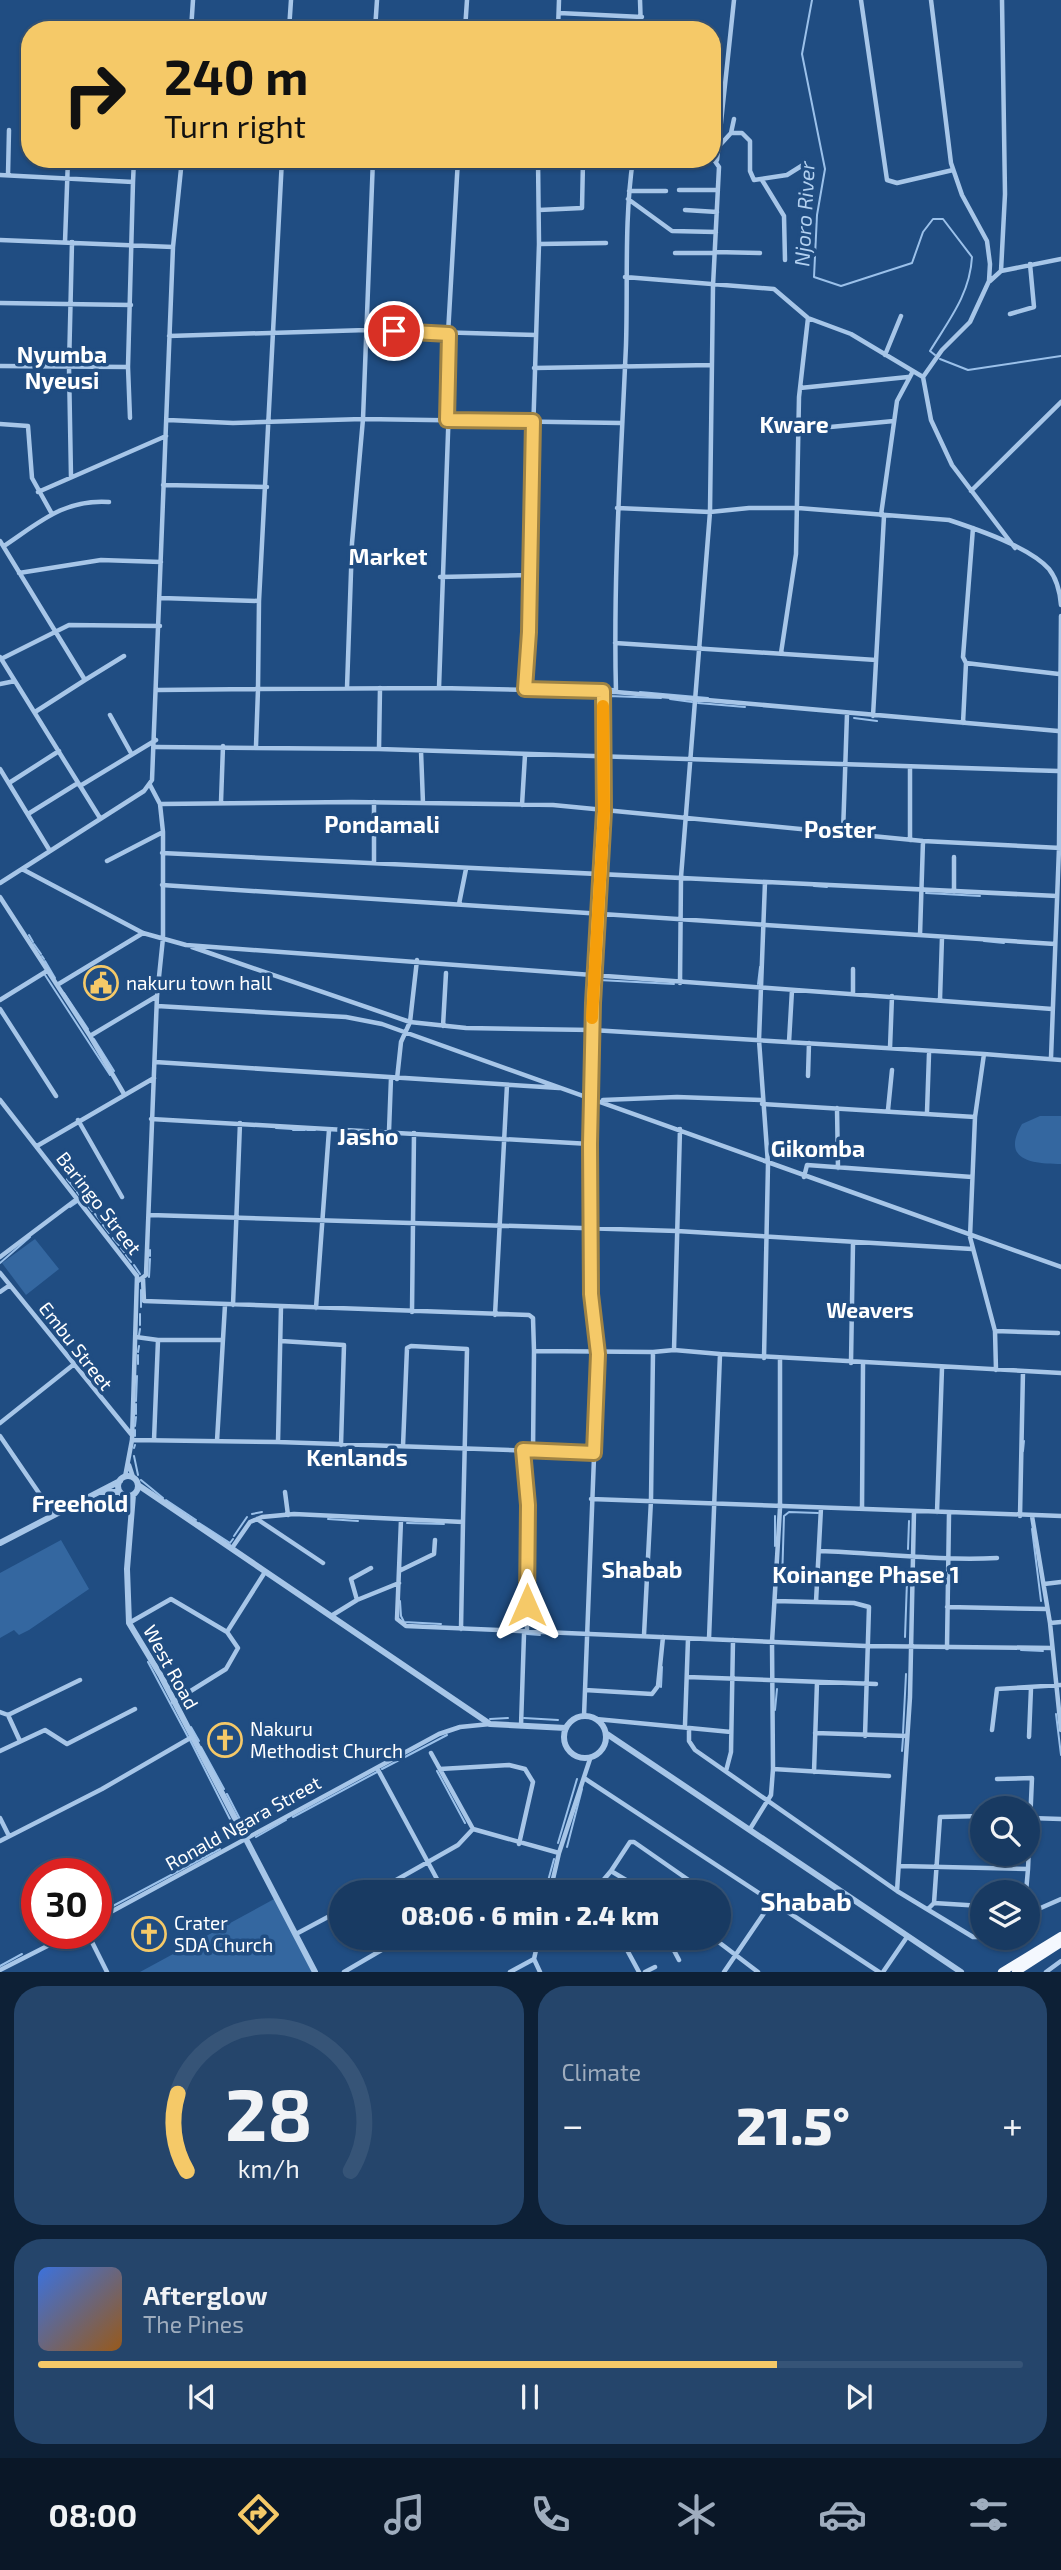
<!DOCTYPE html>
<meta charset="utf-8">
<style>
body{margin:0;font-family:"Exo 2",sans-serif;background:#25456b;color:#f1f3f6;height:100vh;display:flex;flex-direction:column;font-size:26px;white-space:nowrap}
*{box-sizing:border-box;margin:0}
p{font-size:23px;color:#9fadbe}
.icon{flex:none;width:38px;height:38px;fill:none;stroke:currentColor;stroke-width:2;stroke-linecap:round;stroke-linejoin:round}
.map{position:relative;height:1972px;overflow:hidden}
.panel{display:flex;flex-direction:column;gap:14px;padding:14px;background:#0d2036;flex:1}
.panel>*{flex:none}
.top-card{position:absolute;left:21px;top:21px;width:700px;height:147px;border-radius:28px;box-shadow:0 2px 5px #0004,0 0 0 2px #365477;background:#f5c968;color:#111;overflow:hidden}
.buttons{position:absolute;left:970px;top:1796px;display:grid;gap:14px}
.buttons a{display:grid;place-items:center;width:70px;height:70px;border-radius:50%;background:#183a62;box-shadow:0 2px 5px #0004,0 0 0 2px #365477;font-size:35px}
.speed{position:absolute;left:21px;top:1858px;display:flex;gap:14px;font-size:35px;font-weight:700;text-align:center}
.speed>*{display:grid;place-content:center;width:91px;height:91px;border-radius:50%;background:#183a62;box-shadow:0 2px 5px #0004,0 0 0 2px #365477;line-height:1}
.speed .limit{border:10px solid #d22;background:#fff;color:#111}
.pin{position:absolute;display:grid;place-items:center;width:60px;height:60px;color:#fff;margin:-30px;border:4px solid #fff;border-radius:50%;box-shadow:0 2px 7px #0007}
.me{position:absolute;width:77px;margin:-38px;rotate:0deg;stroke-linejoin:round;filter:drop-shadow(0 0 5px #0008)}
.turn{display:flex;align-items:center;gap:24px;height:147px;padding:0 28px;font-size:32px}
.turn .icon{width:91px;height:91px;stroke-width:2.5}
.turn b{display:block;font-size:49px;line-height:60px}
.big{font-size:52px;font-weight:800;line-height:1.1}
.panel .tile{flex:1;display:flex;flex-direction:column;justify-content:center;gap:10px;min-width:0;padding:0 24px;border-radius:28px;background:#25456b}
.panel .dial{align-items:center;gap:0}
.dial svg{height:182px;overflow:visible;fill:none;stroke:#365477;stroke-width:7;stroke-linecap:round;text-anchor:middle}
.dial text{fill:#f1f3f6;stroke:none}
.song{display:flex;align-items:center;gap:21px}
.cover{width:84px;height:84px;border-radius:10px;background:linear-gradient(135deg,hsl(220 70% 55%),hsl(30 70% 35%))}
.played{height:7px;border-radius:4px;background:linear-gradient(90deg,#f5c968 75%,#365477 75%)}
.keys{display:flex;justify-content:space-around;direction:ltr}
.heat{display:flex;justify-content:space-between;align-items:center;font-size:38px;direction:ltr}
.panel .tiles{flex:1;display:grid;gap:14px;grid-template-columns:1fr 1fr}
.tile:last-child{grid-column:span 2}
.trip{position:absolute;left:329px;top:1880px;width:402px;height:70px;border-radius:35px;background:#183a62;box-shadow:0 2px 5px #0004,0 0 0 2px #365477;font-weight:800;line-height:70px;text-align:center}
.dock{display:flex;height:112px;justify-content:space-around;align-items:center;background:#0a1727;color:#9fadbe}
.dock .icon{width:49px;height:49px}
.dock .current{color:#f5c968}
.dock b{font-size:32px;color:#f1f3f6}
.map>svg:first-child{display:block}
</style>
<div class="map">
<svg width="1061" height="1972" viewBox="0 0 1061 1972">
<rect width="100%" height="100%" fill="#204d82"/>
<path fill="#3467a0" d="M 1040,1116 L 1061,1116 L 1061,1164 C 1034,1164 1000,1161 1022,1124 Z
M 35,1239 L 59,1269 L 26,1295 L 2,1263 Z
M 61,1540 L 89,1589 L 29,1630 L 19,1635 L 14,1630 L 0,1638 L 0,1573 Z
M 276,1898 L 316,1972 L 140,1972 Z"/>
<g fill="none" stroke-linecap="round" stroke-linejoin="round">
<path stroke="#9bc1ea" stroke-width="2" d="M 812,0 L 802,54 L 825,169 L 817,215 L 814,277 L 841,286 L 912,263 L 923,232 L 933,219 L 943,219 L 972,257 C 970,294 949,320 930,351 L 935,355
M 940,359 L 968,370 L 1061,356
M 582,687 L 614,689
M 640,692 L 708,698
M 670,699 L 692,702
M 698,703 L 745,707
M 605,707 L 606,698 L 609,696 L 661,698
M 854,718 L 877,721
M 599,747 L 599,696
M 834,835 L 843,835
M 814,886 L 827,887
M 926,893 L 980,896
M 29,935 L 33,942
M 984,941 L 1004,943
M 34,944 L 41,954
M 42,956 L 44,959
M 45,961 L 55,978
M 45,975 L 110,1075
M 599,980 L 674,984
M 758,984 L 760,967
M 64,993 L 88,1029
M 94,1039 L 114,1071
M 276,1128 L 292,1129
M 293,1130 L 305,1130
M 307,1130 L 315,1130
M 67,1179 L 76,1190
M 77,1192 L 82,1198
M 85,1202 L 92,1211
M 70,1207 L 76,1203
M 95,1214 L 101,1222
M 103,1225 L 109,1233
M 113,1238 L 119,1245
M 121,1248 L 124,1252
M 150,1250 L 150,1256
M 126,1255 L 131,1262
M 0,1263 L 30,1237
M 134,1265 L 140,1274
M 149,1277 L 150,1259
M 141,1307 L 141,1290
M 140,1325 L 140,1314
M 139,1335 L 140,1329
M 138,1352 L 139,1346
M 138,1364 L 138,1355
M 136,1401 L 137,1376
M 136,1414 L 136,1404
M 135,1426 L 136,1417
M 135,1436 L 135,1430
M 134,1448 L 135,1445
M 581,1449 L 593,1449
M 1023,1451 L 1024,1441
M 134,1456 L 138,1475
M 141,1480 L 163,1498
M 166,1500 L 196,1520
M 252,1514 L 262,1512
M 328,1519 L 358,1521
M 199,1523 L 230,1543 L 233,1539
M 407,1523 L 444,1524
M 1032,1529 L 1041,1601
M 234,1536 L 247,1517
M 775,1546 L 775,1516
M 908,1549 L 909,1521
M 782,1582 L 784,1516 L 789,1512 L 818,1513
M 400,1601 L 401,1616 L 404,1622 L 441,1624
M 527,1634 L 540,1635
M 905,1637 L 907,1581
M 1021,1650 L 1043,1651
M 148,1662 L 188,1737
M 661,1687 L 662,1667
M 775,1710 L 777,1689
M 1056,1714 L 1061,1755
M 524,1718 L 558,1720
M 490,1719 L 508,1718
M 191,1727 L 199,1741
M 903,1733 L 906,1674
M 190,1740 L 235,1829
M 201,1747 L 224,1789
M 902,1751 L 903,1738
M 382,1769 L 447,1735
M 437,1771 L 465,1823
M 227,1794 L 243,1825
M 293,1817 L 377,1772
M 256,1837 L 286,1820
M 558,1843 L 577,1779
M 567,1847 L 582,1789
M 545,1892 L 554,1859
M 96,1915 L 220,1849
M 530,1942 L 532,1937
M 0,1966 L 22,1954"/>
<path stroke="#a7c6e8" stroke-width="4.5" d="M 640,0 L 641,30
M 861,0 L 887,180 L 897,183 L 953,170
M 931,0 L 951,163 L 962,195 L 987,241 L 990,264 L 989,281 L 970,322 L 942,350 L 923,377 L 931,420 L 952,465 L 1015,548
M 559,13 L 642,17
M 191,30 L 193,0
M 289,30 L 291,0
M 375,30 L 377,0
M 465,30 L 467,0
M 558,30 L 559,0
M 731,133 L 742,133 L 750,141 L 750,171 L 754,180 L 787,175 L 803,165
M 720,145 L 731,133 L 734,119
M 550,159 L 656,159
M 717,160 L 734,0
M 0,175 L 133,182 L 128,367 L 0,366
M 8,175 L 9,130
M 762,180 L 784,216 L 785,260
M 133,182 L 134,159
M 679,190 L 718,190
M 629,191 L 666,191
M 628,199 L 672,231 L 716,232
M 539,210 L 582,208 L 583,161
M 685,210 L 717,212
M 0,240 L 173,247 L 152,780 L 144,791 L 0,883
M 65,242 L 68,159
M 539,244 L 606,243
M 173,247 L 182,159
M 715,252 L 760,253
M 675,253 L 715,253
M 1001,271 L 1005,194 L 1002,0
M 625,277 L 774,289 L 808,318 L 851,334 L 923,377
M 990,281 L 1001,271 L 1061,259
M 0,303 L 131,305
M 1010,314 L 1034,307 L 1030,264
M 169,336 L 367,330 L 536,335
M 885,355 L 901,316
M 128,367 L 130,418
M 534,368 L 712,365
M 800,388 L 908,377
M 168,420 L 233,423 L 363,419 L 621,423
M 0,424 L 28,426 L 32,478 L 52,514
M 798,430 L 894,421
M 71,477 L 69,367 L 72,242
M 163,485 L 267,487
M 971,491 L 1061,402
M 38,492 L 166,436
M 617,508 L 710,512 L 749,508 L 798,508 L 949,520 C 976,529 1030,547 1049,569 C 1057,579 1060,593 1061,605
M 881,515 L 897,401 L 912,373
M 0,541 L 85,680 L 35,712
M 4,546 C 40,522 64,499 109,502
M 19,573 L 101,560 L 161,562
M 440,577 L 530,575
M 161,598 L 259,601
M 615,643 L 876,660
M 781,653 L 796,554 L 799,397 L 808,318
M 0,657 L 100,818
M 1,659 L 69,625 L 160,626
M 966,663 L 1059,674
M 85,680 L 124,656
M 0,684 L 15,681
M 347,688 L 352,543 L 363,419 L 373,159
M 439,688 L 450,377 L 448,334 L 458,159
M 525,689 L 539,244 L 538,159
M 158,690 L 258,689 L 259,601 L 282,159
M 616,692 C 613,576 621,461 626,345 C 628,283 624,221 633,159
M 110,715 L 131,753
M 873,716 L 884,516
M 963,723 L 966,663 L 963,657 L 973,528
M 256,746 L 258,689 L 439,688 L 616,692 L 1058,731
M 156,747 L 379,749 L 1058,771
M 379,749 L 380,688
M 421,751 L 423,803
M 910,767 L 910,840
M 0,769 L 50,851
M 9,783 L 59,751
M 80,786 L 156,740
M 221,802 L 223,746
M 160,804 L 352,802 L 553,805 L 923,841 L 1061,848
M 522,805 L 525,755
M 28,814 L 78,783
M 843,833 L 847,714
M 162,853 L 1057,896
M 107,861 L 163,832
M 374,862 L 374,802
M 22,869 L 143,933 L 186,945 L 1052,1009
M 162,885 L 1055,944
M 954,892 L 954,857
M 0,897 L 57,985
M 459,904 L 466,869
M 920,935 L 923,841
M 192,947 L 410,1022 L 417,960
M 680,983 L 681,877 L 710,512 L 713,286 L 719,167 L 712,157
M 853,994 L 853,969
M 940,999 L 942,937
M 0,1000 L 47,971
M 157,1006 L 346,1017 L 382,1024 L 1061,1267
M 0,1009 L 56,1096
M 443,1026 L 446,973
M 90,1036 L 57,985 L 143,933
M 789,1042 L 792,990
M 890,1048 L 892,996
M 1051,1058 L 1059,848 L 1061,616
M 155,1062 L 559,1088
M 808,1076 L 809,1043
M 397,1079 L 401,1042 L 410,1022 L 466,1028 L 592,1030 L 984,1054
M 124,1094 L 90,1036 L 157,996
M 0,1100 L 137,1276 L 132,1440 L 125,1477
M 603,1100 L 677,1097 L 761,1100
M 762,1104 L 975,1117
M 837,1108 L 838,1168
M 888,1110 L 892,1070
M 927,1112 L 929,1054
M 151,1119 L 590,1144
M 78,1120 L 122,1197
M 389,1131 L 391,1078
M 37,1146 L 154,1078
M 804,1177 L 807,1165 L 972,1177
M 150,1215 L 677,1231 L 972,1249
M 0,1257 L 77,1199
M 0,1273 L 131,1434
M 143,1279 L 144,1301 L 529,1315 L 533,1318 L 534,1351
M 138,1281 L 146,1275 L 157,996 L 163,938 L 163,832 L 160,804 L 150,785
M 0,1292 L 10,1285
M 233,1305 L 240,1123
M 316,1308 L 329,1130
M 412,1312 L 414,1133
M 495,1315 L 507,1085
M 995,1331 L 1058,1333
M 136,1337 L 158,1340
M 281,1341 L 344,1345 L 341,1445
M 674,1350 L 680,1129
M 653,1352 L 674,1350 L 720,1354
M 764,1358 L 768,1164 L 759,1040 L 765,882
M 851,1363 L 853,1243
M 996,1370 L 995,1331 L 970,1237 L 975,1117 L 984,1054 L 1061,1060
M 0,1423 L 73,1365
M 0,1436 L 54,1515
M 132,1440 L 278,1442 L 594,1453
M 154,1440 L 158,1340 L 222,1340
M 217,1441 L 225,1305
M 278,1442 L 281,1306
M 403,1446 L 407,1348 L 411,1346 L 467,1349 L 463,1522
M 533,1451 L 534,1351 L 653,1352 L 651,1500 L 644,1635
M 129,1465 L 133,1477
M 285,1492 L 288,1515
M 591,1499 L 1061,1516
M 862,1509 L 863,1364
M 937,1512 L 942,1368
M 1020,1516 L 1023,1371
M 1032,1516 L 1050,1623 L 1061,1730
M 257,1519 L 323,1563
M 401,1520 L 397,1619 L 406,1626 L 866,1646 L 1052,1648
M 232,1548 L 250,1522 L 262,1517 L 294,1514 L 463,1522 L 461,1629
M 820,1551 C 879,1553 938,1561 997,1558
M 399,1571 L 434,1554 L 435,1540
M 1044,1584 L 1061,1582
M 357,1600 L 351,1579 L 371,1568
M 775,1601 L 854,1603 L 869,1607 L 865,1736
M 816,1602 L 821,1508
M 947,1607 L 1047,1609
M 331,1616 L 357,1600 L 399,1583
M 129,1623 L 171,1599 L 227,1632 L 265,1572
M 1050,1623 L 1061,1622
M 709,1639 L 720,1354 L 1061,1373
M 947,1648 L 949,1514
M 687,1677 L 876,1684
M 585,1690 L 652,1694 L 658,1686 L 663,1637
M 173,1702 L 226,1669 L 238,1648 L 227,1632
M 0,1712 L 8,1715
M 584,1716 L 598,1354 C 597,1334 592,1315 591,1296 C 581,1094 605,893 603,691
M 596,1719 L 731,1732
M 685,1725 L 688,1639
M 521,1726 L 524,1634 L 527,1630 L 527,1499 L 523,1450
M 689,1728 L 689,1741 L 695,1750 L 897,1891 L 973,1937 L 982,1937
M 992,1730 L 997,1689 L 1061,1685
M 815,1733 L 907,1736
M 1029,1737 L 1031,1688
M 19,1739 L 8,1715 L 80,1680
M 0,1751 L 45,1730 L 67,1744 L 135,1709
M 431,1753 L 473,1829 L 559,1853
M 377,1768 L 444,1892
M 440,1769 L 509,1765 L 525,1769 L 533,1782 L 519,1844
M 773,1769 L 889,1776
M 726,1771 L 731,1752 L 733,1640
M 814,1772 L 817,1682
M 584,1778 L 879,1972
M 997,1779 L 1032,1778 L 1028,1869
M 0,1818 L 9,1836
M 1030,1818 L 1061,1819
M 750,1829 L 771,1795 L 773,1769 L 772,1642 L 780,1508 L 780,1360
M 0,1841 L 102,1789 L 192,1737
M 900,1866 L 1028,1869 L 1026,1892
M 611,1871 L 630,1842 L 634,1842 L 690,1881 L 684,1892
M 553,1880 L 595,1892
M 595,1890 L 611,1871 L 646,1892
M 897,1891 L 910,1697 L 914,1511
M 375,1892 L 458,1845 L 473,1829
M 550,1892 L 559,1853 L 590,1759
M 934,1903 L 982,1906
M 928,1909 L 934,1903 L 940,1817 L 982,1816
M 1027,1914 L 1061,1899
M 96,1920 L 439,1734 L 460,1727 L 490,1724
M 88,1934 L 107,1972
M 296,1934 L 341,1910
M 539,1937 L 534,1959 L 540,1972
M 620,1937 L 639,1972
M 667,1937 L 679,1960
M 712,1937 L 758,1972
M 0,1970 L 71,1934
M 344,1972 L 404,1937
M 510,1972 L 534,1959
M 645,1972 L 655,1967
M 724,1972 L 773,1900
M 883,1972 L 907,1937
M 1046,1972 L 1061,1961"/>
<path stroke="#a7c6e8" stroke-width="6" d="M118 1486a10 10 0 1 1 20 0a10 10 0 1 1-20 0Z
M 138,1485 L 490,1724 L 566,1728
M 99,1492 L 120,1492
M 133,1495 L 127,1569 L 129,1623 L 161,1676 L 315,1972
M 0,1543 L 120,1481
M564 1737a21 21 0 1 1 42 0a21 21 0 1 1-42 0Z
M 607,1734 L 961,1972"/>
<path stroke="#f4f8fe" stroke-width="8" d="M 1002,1972 L 1061,1936
M 1016,1972 L 1061,1943"/>
</g>
<g fill="none" stroke-linecap="round" stroke-linejoin="round">
<g stroke="#9f8344" stroke-width="18">
<path id="route" d="M 394,331 L 449,334 L 447,420 L 533,421 L 529,632 L 525,689 L 603,691 L 604,811 L 593,1003 L 590,1144 L 591,1294 L 598,1354 L 594,1453 L 523,1450 L 528,1505 L 527,1605"/>
</g>
<use href="#route" stroke="#f5c968" stroke-width="12"/>
<path stroke="#f59e0b" stroke-width="12" d="M 592,1018 L 604,811 L 603,706"/>
</g>
<defs>
<g id="civic-ring" transform="scale(1.75)"><circle r="9.5" fill="#204d82" stroke="#f5c968" stroke-width="1.5"/><path d="M-.6-6.5H3V-4.5H.6V-3L4-1V1h2V6H-6V1h2V-1L-.6-3ZM-1.2 2.5V6h2.4V2.5Z" fill="#f5c968"/></g>
<g id="church-ring" transform="scale(1.75)"><circle r="9.5" fill="#204d82" stroke="#f5c968" stroke-width="1.5"/><path d="M-1.2-6h2.4v3.5h3.3v2.4h-3.3V6h-2.4V-.1h-3.3v-2.4h3.3Z" fill="#f5c968"/></g>
</defs>
<g fill-rule="evenodd">
<use href="#civic-ring" x="101" y="983"/>
<use href="#church-ring" x="225" y="1740"/>
<use href="#church-ring" x="149" y="1934"/>
</g>
<g text-anchor="middle" stroke-width="7" stroke-linejoin="round" paint-order="stroke">
<g font-size="19" fill="#fff" stroke="#204d82" text-anchor="start">
<text x="126" y="990">nakuru town hall</text>
<text x="250" y="1736">Nakuru<tspan x="250" dy="22">Methodist Church</tspan></text>
<text x="174" y="1930">Crater<tspan x="174" dy="22">SDA Church</tspan></text>
</g>
<g font-size="19" fill="#fff" stroke="#204d82">
<text transform="translate(99 1203) rotate(52)" y="7">Baringo Street</text>
<text transform="translate(76 1346) rotate(52)" y="7">Embu Street</text>
<text transform="translate(171 1667) rotate(61)" y="7">West Road</text>
<text transform="translate(243 1823) rotate(-29)" y="7">Ronald Ngara Street</text>
</g>
<g font-size="21" font-style="italic" fill="#b2d0f0" stroke="#204d82">
<text transform="translate(805 214) rotate(-87)" y="7">Njoro River</text>
</g>
<g font-size="21" font-weight="bold" fill="#fff" stroke="#204d82">
<text x="870" y="1318">Weavers</text>
</g>
<g font-size="23" font-weight="bold" fill="#fff" stroke="#204d82">
<text x="62" y="363">Nyumba<tspan x="62" dy="26">Nyeusi</tspan></text>
<text x="794" y="433">Kware</text>
<text x="388" y="565">Market</text>
<text x="382" y="833">Pondamali</text>
<text x="840" y="838">Poster</text>
<text x="368" y="1145">Jasho</text>
<text x="818" y="1157">Gikomba</text>
<text x="357" y="1466">Kenlands</text>
<text x="80" y="1512">Freehold</text>
<text x="642" y="1578">Shabab</text>
<text x="866" y="1583">Koinange Phase 1</text>
</g>
<g font-size="26" font-weight="bold" fill="#fff" stroke="#204d82">
<text x="806" y="1911">Shabab</text>
</g>
</g>
</svg>
<div class="buttons">
<a><svg class="icon" aria-label="search" viewBox="0 0 24 24"><circle cx="10" cy="10" r="6"/><path d="M15 15l6 6"/></svg></a>
<a><svg class="icon" aria-label="layers" viewBox="0 0 24 24"><path d="M12 4l9 5-9 5-9-5zM3 14l9 5 9-5"/></svg></a>
</div>
<div class="speed"><div class="limit">30</div></div>
<div class="pin" style="left:394px;top:331px;background:#d93025"><svg class="icon" aria-label="arrive" viewBox="0 0 24 24"><path d="M6 21V4h12l-3 4 3 4H6"/></svg></div>
<svg class="me" style="left:527px;top:1605px" viewBox="-20 -20 40 40"><path d="M0-17L14 15 0 8-14 15z" fill="#f5c968" stroke="#fff" stroke-width="4"/></svg>
<div class="trip">08:06 · 6 min · 2.4 km</div>
<div class="top-card">
<div class="turn"><svg class="icon" aria-label="right" viewBox="0 0 24 24"><path d="M7 20v-9h11M14 6l5 5-5 5"/></svg><div><b>240 m</b>Turn right</div></div>
</div>
</div>
<section class="panel">
<div class="tiles">
<div class="tile dial"><svg viewBox="0 0 100 80">
<path d="M14 69A42 42 0 1 1 86 69"/>
<path d="M14 69A42 42 0 0 1 10 35" stroke="#f5c968"/>
<text x="50" y="56" font-size="32" font-weight="700">28</text>
<text x="50" y="72" font-size="11">km/h</text>
</svg></div>
<div class="tile"><p>Climate</p>
<div class="heat"><a>−</a><b class="big">21.5°</b><a>+</a></div>
</div>
<div class="tile">
<div class="song"><i class="cover"></i><div><b>Afterglow</b><p>The Pines</p></div></div>
<div class="played"></div>
<div class="keys"><svg class="icon" aria-label="previous" viewBox="0 0 24 24"><path d="M18 5L8 12l10 7zM5 5v14"/></svg><svg class="icon" aria-label="pause" viewBox="0 0 24 24"><path d="M8 5v14M16 5v14"/></svg><svg class="icon" aria-label="next" viewBox="0 0 24 24"><path d="M6 5l10 7-10 7zM19 5v14"/></svg></div>
</div>
</div>
</section>
<nav class="dock">
<b>08:00</b>
<svg class="icon current" aria-label="directions" viewBox="0 0 24 24"><path d="M12 3l9 9-9 9-9-9zM9 14v-3h6M13 9l2 2-2 2"/></svg>
<svg class="icon" aria-label="music" viewBox="0 0 24 24"><path d="M9 18V5l10-2v13"/><circle cx="6" cy="18" r="3"/><circle cx="16" cy="16" r="3"/></svg>
<svg class="icon" aria-label="phone" viewBox="0 0 24 24"><path d="M5 4h4l2 5-3 2q2 4 5 5l2-3 5 2v4C11 20 4 13 5 4z"/></svg>
<svg class="icon" aria-label="climate" viewBox="0 0 24 24"><path d="M12 3v18M4 7l16 10M4 17L20 7"/></svg>
<svg class="icon" aria-label="car" viewBox="0 0 24 24"><path d="M5 17H2v-5l4-1 3-4h7l3 4 3 1v5h-3M9 17h6M6 11h13"/><circle cx="7" cy="17" r="2"/><circle cx="17" cy="17" r="2"/></svg>
<svg class="icon" aria-label="filters" viewBox="0 0 24 24"><path d="M4 7h16M4 17h16"/><circle cx="9" cy="7" r="2"/><circle cx="15" cy="17" r="2"/></svg>
</nav>
